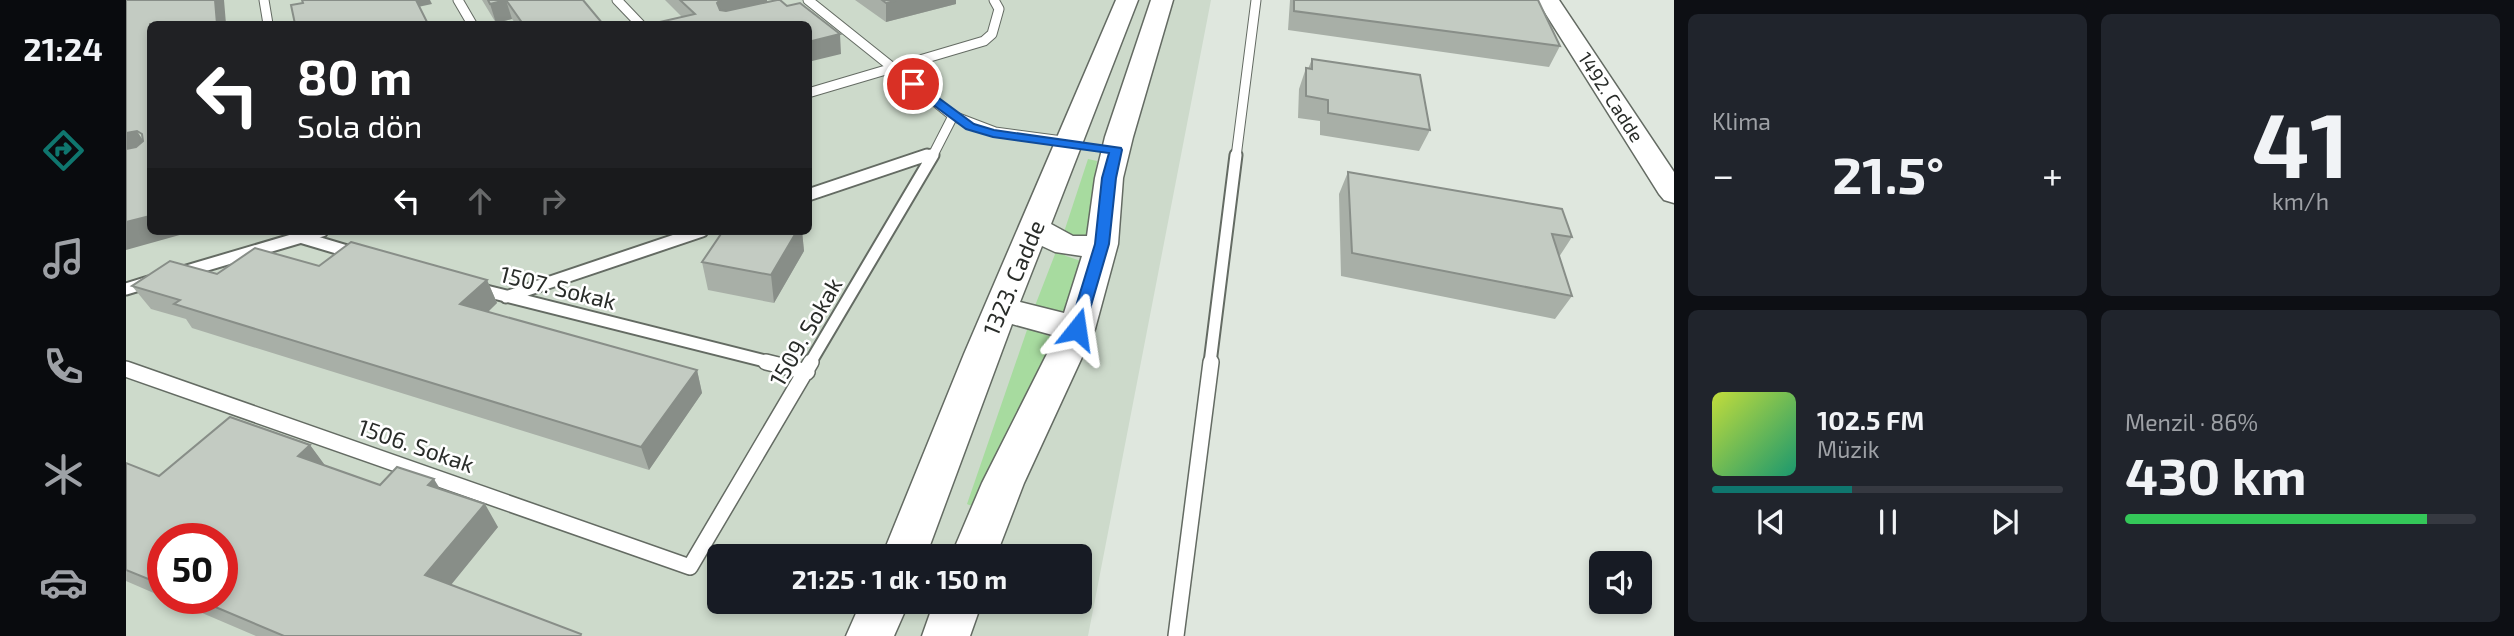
<!DOCTYPE html>
<html lang="tr">
<meta charset="utf-8">
<style>
body{margin:0;font-family:"Exo 2",sans-serif;background:#20242c;color:#f1f3f6;height:100vh;display:flex;flex-direction:column;font-size:26px;white-space:nowrap}
*{box-sizing:border-box;margin:0}
p{font-size:23px;color:#9ea1a6}
.icon{flex:none;width:38px;height:38px;fill:none;stroke:currentColor;stroke-width:2;stroke-linecap:round;stroke-linejoin:round}
.map{position:relative;flex:1;overflow:hidden}
.drawer{display:flex;flex-direction:column;gap:14px;padding:14px;background:#0d0f14;width:840px}
.drawer>*{flex:none}
.top-card{position:absolute;left:21px;top:21px;width:665px;height:214px;border-radius:10px;box-shadow:0 4px 10px #0003;background:#202124;color:#fff;overflow:hidden}
.controls{position:absolute;left:1463px;top:551px;display:grid;gap:14px}
.controls a{display:grid;place-items:center;width:63px;height:63px;border-radius:10px;background:#171b24;box-shadow:0 4px 10px #0003;font-size:35px}
.speed{position:absolute;left:21px;top:523px;display:flex;gap:14px;font-size:35px;font-weight:700;text-align:center}
.speed>*{display:grid;place-content:center;width:91px;height:91px;border-radius:50%;background:#171b24;box-shadow:0 4px 10px #0003;line-height:1}
.speed .limit{border:10px solid #d22;background:#fff;color:#111}
.pin{position:absolute;display:grid;place-items:center;width:60px;height:60px;color:#fff;margin:-30px;border:4px solid #fff;border-radius:50%;box-shadow:0 2px 7px #0007}
.me{position:absolute;width:77px;margin:-38px;rotate:15deg;stroke-linejoin:round;filter:drop-shadow(0 0 5px #0008)}
.turn{display:flex;align-items:center;gap:24px;height:147px;padding:0 35px;font-size:32px}
.turn .icon{width:91px;height:91px;stroke-width:2.5}
.turn b{display:block;font-size:49px;line-height:60px}
.lanes{display:flex;align-items:center;height:66px;padding:0 35px;background:#0003;justify-content:center;gap:35px;direction:ltr}
.lanes .off{opacity:.35}
.big{font-size:52px;font-weight:700;line-height:1.1}
.drawer .card{flex:1;display:flex;flex-direction:column;justify-content:center;gap:10px;min-width:0;padding:0 24px;border-radius:10px;background:#20242c}
.drawer .dial{align-items:center;gap:0}
.dial b{font-size:91px;line-height:1}
.song{display:flex;align-items:center;gap:21px}
.cover{width:84px;height:84px;border-radius:10px;background:linear-gradient(135deg,hsl(70 70% 55%),hsl(160 70% 35%))}
.played{height:7px;border-radius:4px;background:linear-gradient(90deg,#0f766e 40%,#363941 40%)}
.keys{display:flex;justify-content:space-around;direction:ltr}
.heat{display:flex;justify-content:space-between;align-items:center;font-size:38px;direction:ltr}
.charge{height:10px;border-radius:5px;background:linear-gradient(90deg,#34c759 86%,#363941 0)}
.drawer .tiles{flex:1;display:grid;gap:14px;grid-template-columns:repeat(2,1fr)}
.trip{position:absolute;left:581px;top:544px;width:385px;height:70px;border-radius:10px;background:#171b24;box-shadow:0 4px 10px #0003;font-weight:700;line-height:70px;text-align:center}
main{display:flex;flex:1;min-height:0}
.dock{display:flex;flex-direction:column;width:126px;justify-content:space-around;align-items:center;background:#090b0e;color:#9ea1a6}
.dock .icon{width:49px;height:49px}
.dock .on{color:#0f766e}
.dock b{font-size:32px;color:#f1f3f6}
.map>svg:first-child{display:block}
</style>
<main>
<nav class="dock">
<b>21:24</b>
<svg class="icon on" aria-label="directions" viewBox="0 0 24 24"><path d="M12 3l9 9-9 9-9-9zM9 14v-3h6M13 9l2 2-2 2"/></svg>
<svg class="icon" aria-label="music" viewBox="0 0 24 24"><path d="M9 18V5l10-2v13"/><circle cx="6" cy="18" r="3"/><circle cx="16" cy="16" r="3"/></svg>
<svg class="icon" aria-label="phone" viewBox="0 0 24 24"><path d="M5 4h4l2 5-3 2q2 4 5 5l2-3 5 2v4C11 20 4 13 5 4z"/></svg>
<svg class="icon" aria-label="climate" viewBox="0 0 24 24"><path d="M12 3v18M4 7l16 10M4 17L20 7"/></svg>
<svg class="icon" aria-label="car" viewBox="0 0 24 24"><path d="M5 17H2v-5l4-1 3-4h7l3 4 3 1v5h-3M9 17h6M6 11h13"/><circle cx="7" cy="17" r="2"/><circle cx="17" cy="17" r="2"/></svg>
</nav>
<div class="map">
<svg width="1548" height="636" viewBox="0 0 1548 636">
<rect width="100%" height="100%" fill="#dfe7de"/>
<path fill="#cddacb" fill-rule="evenodd" d="M 0,0 L 1085,0 L 962,636 L 0,636 ZM 24,24 L 682,24 L 682,231 L 24,231 ZM 37,539 L 96,539 L 96,598 L 37,598 ZM 593,556 L 954,556 L 954,602 L 593,602 Z"/>
<path fill="#a7db9f" d="M 962,159 L 971,161 L 962,238 L 956,242 L 938,232 Z
M 931,249 L 940,256 L 958,262 L 945,316 L 927,310 L 907,311 Z
M 907,329 L 927,338 L 927,343 L 848,507 L 841,504 L 901,330 Z"/>
<g fill="none" stroke-linecap="round" stroke-linejoin="round">
<g stroke="#646b63" stroke-width="11">
<path id="lane-far2" d="M 138,0 L 142,24
M 332,0 L 346,24
M 491,0 L 514,24
M 682,0 L 827,116 L 869,132 L 944,142
M 682,93 L 858,41 L 866,34 L 873,9 L 868,0
M 796,157 L 808,153
M 806,157 L 827,116
M 1110,157 L 1130,0"/>
</g>
<g stroke="#646b63" stroke-width="15">
<path id="lane-far1" d="M 682,195 L 801,155
M 174,237 L 231,254
M 54,273 L 196,231
M 0,289 L 23,282
M 352,289 L 647,363
M 380,297 L 576,231
M 684,363 L 807,155
M 1084,363 L 1110,155"/>
</g>
<g stroke="#646b63" stroke-width="18">
<path id="lane" d="M 640,362 L 681,372
M 0,369 L 564,567 L 685,362
M 1050,636 L 1085,362"/>
</g>
<g stroke="#646b63" stroke-width="3">
<path id="secondary" d="M 990,0 L 1012,0 L 925,224 L 947,236 L 961,236 L 969,178 L 979,137 L 1025,0 L 1047,0 L 1007,137 L 997,178 L 992,244 L 969,329 L 898,483 L 870,556 L 825,556 L 856,483 L 930,336 L 886,324 L 800,556 L 756,556 L 838,354 ZM 916,246 L 929,252 L 956,256 L 938,313 L 894,302 Z
M 1411,0 L 1433,0 L 1548,172 L 1548,203 L 1538,200 L 1533,194 Z
M 735,602 L 783,602 L 768,636 L 720,636 Z
M 808,602 L 856,602 L 844,636 L 796,636 Z"/>
</g>
<use href="#lane-far2" stroke="#fff" stroke-width="9"/>
<use href="#lane-far1" stroke="#fff" stroke-width="11"/>
<use href="#lane" stroke="#fff" stroke-width="15"/>
<use href="#secondary" fill="#fff" fill-rule="evenodd"/>
</g>
<path fill="#a8afa7" d="M 356,0 L 457,0 L 477,24 L 390,24 L 386,19 L 370,23 Z
M 539,0 L 641,0 L 641,2 L 715,54 L 556,17 Z
M 729,0 L 830,0 L 830,4 L 760,22 Z
M 1164,0 L 1412,0 L 1434,46 L 1423,67 L 1162,30 Z
M 1186,59 L 1304,130 L 1293,151 L 1194,135 L 1194,121 L 1172,118 L 1173,89 L 1180,68 L 1182,69 Z
M 1222,172 L 1446,237 L 1433,257 L 1446,296 L 1429,319 L 1215,276 L 1213,194 Z
M 597,231 L 676,231 L 678,251 L 648,303 L 582,290 L 576,262 Z
M 193,266 L 361,280 L 371,303 L 362,312 L 571,370 L 576,393 L 523,470 L 66,328 L 60,319 L 25,309 L 6,286 L 91,274 Z
M 184,445 L 199,466 L 254,485 L 313,489 L 372,527 L 325,585 L 455,634 L 456,636 L 130,636 L 41,598 L 96,598 L 37,539 L 37,597 L 0,581 L 0,463 L 33,476 Z"/>
<path fill="#888e88" d="M 89,0 L 98,0 L 100,24 L 91,24 Z
M 289,0 L 304,0 L 306,4 L 292,7 Z
M 380,0 L 386,19 L 370,23 L 364,4 Z
M 594,0 L 641,0 L 642,7 L 594,23 L 591,3 Z
M 773,0 L 830,0 L 830,4 L 760,22 L 760,3 Z
M 714,34 L 715,54 L 682,62 L 682,42 Z
M 11,131 L 24,151 L 0,158 L 0,133 Z
M 24,216 L 24,231 L 68,231 L 0,250 L 0,222 Z
M 671,231 L 676,231 L 678,251 L 648,303 L 645,275 Z
M 361,280 L 371,303 L 345,328 L 334,304 Z
M 571,370 L 576,393 L 523,470 L 515,447 Z
M 184,445 L 201,468 L 172,456 Z
M 308,479 L 322,502 L 302,485 Z
M 359,504 L 372,527 L 315,597 L 299,575 Z"/>
<path fill="#c3cbc2" stroke="#888e88" stroke-width="2" d="M 0,0 L 89,0 L 91,24 L 24,24 L 24,216 L 0,222 L 0,149 L 10,147 L 17,141 L 16,134 L 11,131 L 0,133 Z
M 176,0 L 290,0 L 302,24 L 169,24 L 165,5 L 177,3 Z
M 362,0 L 457,0 L 477,24 L 397,24 L 380,0 L 364,4 Z
M 554,0 L 594,0 L 591,3 L 594,10 L 600,11 L 651,0 L 654,0 L 661,6 L 674,3 L 714,34 L 682,42 L 682,24 L 525,24 L 569,14 Z
M 756,0 L 773,0 L 760,3 Z
M 1168,0 L 1412,0 L 1434,46 L 1168,11 Z
M 1186,59 L 1294,75 L 1304,130 L 1202,113 L 1202,100 L 1180,96 L 1180,68 L 1186,69 Z
M 1222,172 L 1436,209 L 1446,237 L 1426,234 L 1446,296 L 1226,253 Z
M 597,231 L 671,231 L 645,275 L 576,262 Z
M 225,242 L 361,280 L 334,304 L 571,370 L 515,447 L 48,304 L 54,300 L 6,286 L 44,261 L 91,274 L 129,248 L 193,266 Z
M 104,417 L 184,445 L 172,456 L 254,485 L 271,467 L 308,479 L 302,485 L 359,504 L 299,575 L 455,634 L 454,636 L 158,636 L 68,598 L 96,598 L 96,539 L 37,539 L 37,585 L 0,570 L 0,463 L 33,476 Z"/>
<path fill="#1a73e8" stroke="#114b97" stroke-width="2" d="M 783,82 L 791,82 L 848,124 L 868,130 L 995,148 L 996,150 L 990,178 L 983,244 L 957,333 L 951,334 L 943,329 L 969,244 L 976,178 L 983,153 L 867,137 L 840,129 L 783,87 Z"/>
<g text-anchor="middle" stroke-width="5" stroke-linejoin="round" paint-order="stroke">
<g font-size="19" fill="#292c29" stroke="#fff">
<text transform="translate(1485 97) rotate(57)" y="7">1492. Cadde</text>
</g>
<g font-size="23" fill="#292c29" stroke="#fff">
<text transform="translate(888 278) rotate(-67)" y="8">1323. Cadde</text>
<text transform="translate(432 288) rotate(14)" y="8">1507. Sokak</text>
<text transform="translate(680 332) rotate(-60)" y="8">1509. Sokak</text>
<text transform="translate(290 446) rotate(19)" y="8">1506. Sokak</text>
</g>
</g>
</svg>
<div class="controls">
<a><svg class="icon" aria-label="sound" viewBox="0 0 24 24"><path d="M4 9h4l5-4v14l-5-4H4zM17 9q2 3 0 6"/></svg></a>
</div>
<div class="speed"><div class="limit">50</div></div>
<div class="pin" style="left:787px;top:84px;background:#d93025"><svg class="icon" aria-label="arrive" viewBox="0 0 24 24"><path d="M6 21V4h12l-3 4 3 4H6"/></svg></div>
<svg class="me" style="left:951px;top:329px" viewBox="-20 -20 40 40"><path d="M0-17L14 15 0 8-14 15z" fill="#1a73e8" stroke="#fff" stroke-width="4"/></svg>
<div class="trip">21:25 · 1 dk · 150 m</div>
<div class="top-card">
<div class="turn"><svg class="icon" aria-label="left" viewBox="0 0 24 24"><path d="M17 20v-9H6M10 6l-5 5 5 5"/></svg><div><b>80 m</b>Sola dön</div></div>
<div class="lanes"><svg class="icon" aria-label="left" viewBox="0 0 24 24"><path d="M17 20v-9H6M10 6l-5 5 5 5"/></svg><svg class="icon off" aria-label="ahead" viewBox="0 0 24 24"><path d="M12 20V5M6 11l6-6 6 6"/></svg><svg class="icon off" aria-label="right" viewBox="0 0 24 24"><path d="M7 20v-9h11M14 6l5 5-5 5"/></svg></div>
</div>
</div>
<section class="drawer">
<div class="tiles">
<div class="card"><p>Klima</p>
<div class="heat"><a>−</a><b class="big">21.5°</b><a>+</a></div>
</div>
<div class="card dial"><b>41</b><p>km/h</p></div>
<div class="card">
<div class="song"><i class="cover"></i><div><b>102.5 FM</b><p>Müzik</p></div></div>
<div class="played"></div>
<div class="keys"><svg class="icon" aria-label="previous" viewBox="0 0 24 24"><path d="M18 5L8 12l10 7zM5 5v14"/></svg><svg class="icon" aria-label="pause" viewBox="0 0 24 24"><path d="M8 5v14M16 5v14"/></svg><svg class="icon" aria-label="next" viewBox="0 0 24 24"><path d="M6 5l10 7-10 7zM19 5v14"/></svg></div>
</div>
<div class="card"><p>Menzil · 86%</p><b class="big">430 km</b><div class="charge"></div></div>
</div>
</section>
</main>
